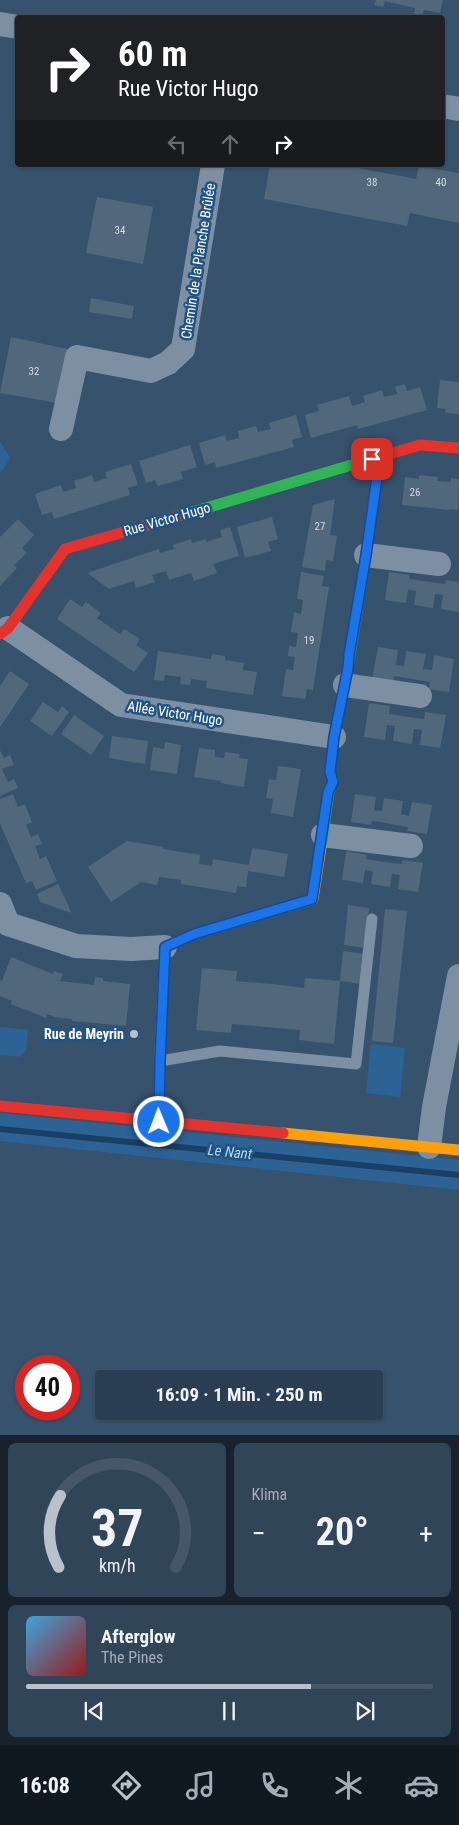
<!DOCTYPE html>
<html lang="de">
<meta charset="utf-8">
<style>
body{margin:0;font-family:"Roboto Condensed",sans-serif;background:#314559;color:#f1f3f6;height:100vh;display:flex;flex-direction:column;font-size:19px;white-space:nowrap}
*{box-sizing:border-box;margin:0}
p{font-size:16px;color:#a5aeb8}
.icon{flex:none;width:28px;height:28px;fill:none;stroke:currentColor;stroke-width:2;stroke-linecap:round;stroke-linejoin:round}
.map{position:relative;height:1435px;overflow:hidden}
.panel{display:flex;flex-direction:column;gap:8px;padding:8px;background:#17222d;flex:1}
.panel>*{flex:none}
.top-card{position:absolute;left:15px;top:15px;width:430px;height:152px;border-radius:5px;box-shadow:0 1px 4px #0004,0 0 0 1px #455769;background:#202124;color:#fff;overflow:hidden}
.speed{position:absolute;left:15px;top:1355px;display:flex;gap:10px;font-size:25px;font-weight:700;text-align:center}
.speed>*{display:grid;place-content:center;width:65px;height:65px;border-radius:50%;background:#293e52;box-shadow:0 1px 4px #0004,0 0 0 1px #455769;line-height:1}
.speed .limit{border:8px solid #d22;background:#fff;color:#111}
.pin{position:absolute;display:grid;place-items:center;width:42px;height:42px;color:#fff;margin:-21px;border-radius:10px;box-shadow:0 2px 8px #0006}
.me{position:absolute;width:55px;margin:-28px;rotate:359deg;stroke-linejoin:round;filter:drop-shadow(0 0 4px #0008)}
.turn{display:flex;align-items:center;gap:18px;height:105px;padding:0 20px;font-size:22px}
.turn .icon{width:65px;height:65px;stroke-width:2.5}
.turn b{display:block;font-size:35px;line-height:42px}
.lanes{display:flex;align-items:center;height:48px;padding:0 20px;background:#0003;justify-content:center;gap:25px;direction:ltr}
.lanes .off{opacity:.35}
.big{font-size:38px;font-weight:700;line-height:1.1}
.panel .widget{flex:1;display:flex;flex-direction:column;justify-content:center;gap:8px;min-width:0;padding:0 18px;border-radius:8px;background:#314559}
.panel .dial{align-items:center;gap:0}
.dial svg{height:130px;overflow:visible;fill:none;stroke:#455769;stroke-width:7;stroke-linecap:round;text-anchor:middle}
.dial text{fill:#f1f3f6;stroke:none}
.song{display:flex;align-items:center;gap:15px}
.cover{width:60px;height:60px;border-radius:8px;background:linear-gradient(135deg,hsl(200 70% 55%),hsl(0 70% 35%))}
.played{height:5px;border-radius:2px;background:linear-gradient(90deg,#b9c2cc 70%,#455769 70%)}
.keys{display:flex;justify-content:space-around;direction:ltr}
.heat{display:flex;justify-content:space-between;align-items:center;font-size:28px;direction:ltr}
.panel .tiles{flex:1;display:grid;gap:8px;grid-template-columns:1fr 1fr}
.widget:last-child{grid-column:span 2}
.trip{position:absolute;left:95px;top:1370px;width:288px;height:50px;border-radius:5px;background:#293e52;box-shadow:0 1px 4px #0004,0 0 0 1px #455769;font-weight:700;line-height:50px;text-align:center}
.tabs{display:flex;height:80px;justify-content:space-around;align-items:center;background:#101921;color:#a5aeb8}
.tabs .icon{width:35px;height:35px}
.tabs .active{color:#b9c2cc}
.tabs b{font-size:22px;color:#f1f3f6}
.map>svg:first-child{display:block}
</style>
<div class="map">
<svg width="459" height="1435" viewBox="0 0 459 1435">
<rect width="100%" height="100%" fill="#37526d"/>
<path fill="#2d6295" d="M 0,441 L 10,458 L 0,474 Z
M 0,1027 L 28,1030 L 26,1050 L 20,1057 L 0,1055 Z
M 371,1044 L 405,1048 L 400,1097 L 366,1093 Z
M 0,1113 L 459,1160 L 459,1190 L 0,1141 Z"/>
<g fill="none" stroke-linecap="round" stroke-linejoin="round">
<path stroke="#1a3e64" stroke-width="6" d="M 0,1129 L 459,1175"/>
</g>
<path fill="#51677c" d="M 376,0 L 443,0 L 440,13 L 424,10 L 422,16 L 414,14 L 415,8 L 385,1 L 383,7 L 374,5 Z
M 270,165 L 342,165 L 416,179 L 419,166 L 459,173 L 459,223 L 410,213 L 407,226 L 264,199 Z
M 97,197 L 153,207 L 143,264 L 86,253 Z
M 91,298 L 134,306 L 132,319 L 89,312 Z
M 11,337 L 68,349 L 58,403 L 0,393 Z
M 440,380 L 459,382 L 459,414 L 445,413 L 446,409 L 437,408 Z
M 405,384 L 407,391 L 420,387 L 427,410 L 358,429 L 357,425 L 311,438 L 305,415 L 319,411 L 317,405 L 349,396 L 352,406 L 365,402 L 363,396 L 382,390 L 384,397 L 397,394 L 395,387 Z
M 296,415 L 302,437 L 292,440 L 294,447 L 216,468 L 215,462 L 205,465 L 199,443 L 225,435 L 227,441 L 239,438 L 238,431 L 256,426 L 258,432 L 271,429 L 269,423 Z
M 190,445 L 197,467 L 181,472 L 183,479 L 158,486 L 155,480 L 146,483 L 139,461 Z
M 131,464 L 138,485 L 128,488 L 130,495 L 54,519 L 52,512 L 42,515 L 35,494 L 61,485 L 63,492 L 76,488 L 74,481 L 92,475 L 94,482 L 107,478 L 105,472 Z
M 419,475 L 438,477 L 437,481 L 451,482 L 451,478 L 459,479 L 458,510 L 449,509 L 449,510 L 402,505 L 405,477 L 419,479 Z
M 335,499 L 330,535 L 337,536 L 333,561 L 326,560 L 325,571 L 302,567 L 313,505 Z
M 272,517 L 278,539 L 268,542 L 271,551 L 245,558 L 237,527 Z
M 18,519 L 34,535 L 22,548 L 27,553 L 14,565 L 17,568 L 0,586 L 0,537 Z
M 230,527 L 239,556 L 213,564 L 217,573 L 194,581 L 191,573 L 169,580 L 166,571 L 152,575 L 155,582 L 136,588 L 134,581 L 109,589 L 87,573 L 159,549 L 160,553 L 174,549 L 173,545 L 191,539 L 192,543 L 206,539 L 206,542 L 222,537 L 220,530 Z
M 301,572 L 324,576 L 322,586 L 329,587 L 313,690 L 307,689 L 305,699 L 282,696 L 286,669 L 293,670 L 295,657 L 288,656 L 289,646 L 296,647 L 298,633 L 291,632 L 294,612 L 301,614 L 303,600 L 297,599 Z
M 389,572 L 410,575 L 409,579 L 437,583 L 445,584 L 446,580 L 459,582 L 459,612 L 441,609 L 443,595 L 435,594 L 433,608 L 414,605 L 416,591 L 408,590 L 406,603 L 385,600 Z
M 70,599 L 82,607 L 86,602 L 101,613 L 97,618 L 120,634 L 124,629 L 140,639 L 136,645 L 148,653 L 134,672 L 57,619 Z
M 378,647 L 398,650 L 396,665 L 404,666 L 406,651 L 426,654 L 423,669 L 432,670 L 434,655 L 454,659 L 449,692 L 429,689 L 430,682 L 394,676 L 393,684 L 372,680 Z
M 158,651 L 211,659 L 212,654 L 225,656 L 225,660 L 244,663 L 243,670 L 257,672 L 253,695 L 206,688 L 207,681 L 191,679 L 190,685 L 180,684 L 181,677 L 165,675 L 164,681 L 154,680 Z
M 10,671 L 29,684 L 0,727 L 0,686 Z
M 43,702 L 58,712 L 62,706 L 69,712 L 52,736 L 30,721 Z
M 369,703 L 390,706 L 389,714 L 416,718 L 424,719 L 425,712 L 446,715 L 440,748 L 420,745 L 422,730 L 414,729 L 412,744 L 393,741 L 395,726 L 387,725 L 385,740 L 364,737 Z
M 74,715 L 104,736 L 91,755 L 61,734 Z
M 112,736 L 148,741 L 145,764 L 109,758 Z
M 165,742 L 181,745 L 177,774 L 150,770 L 153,747 L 164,749 Z
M 199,748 L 215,750 L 215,757 L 224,758 L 225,752 L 240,754 L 239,758 L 248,759 L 244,787 L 220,783 L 221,781 L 194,777 Z
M 0,750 L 4,758 L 10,755 L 14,765 L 2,769 L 8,782 L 14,779 L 18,788 L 0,796 Z
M 278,766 L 301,769 L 293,817 L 271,813 L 273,799 L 266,798 L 269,779 L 276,780 Z
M 13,794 L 18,807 L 25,804 L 32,822 L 26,825 L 31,837 L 38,834 L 42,844 L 35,846 L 40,859 L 46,856 L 57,881 L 36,890 L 32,881 L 26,883 L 0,824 L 0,799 Z
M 355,794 L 376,797 L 374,810 L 382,811 L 384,798 L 403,801 L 401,814 L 409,816 L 412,802 L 432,805 L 427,834 L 407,831 L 408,827 L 380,822 L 372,821 L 371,825 L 351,822 Z
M 127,841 L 163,847 L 163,849 L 200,855 L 199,864 L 212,866 L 213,859 L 249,865 L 252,848 L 288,854 L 284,877 L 248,871 L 246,887 L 237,886 L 236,893 L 181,884 L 181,880 L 159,877 L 157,885 L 141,882 L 111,902 L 88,867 Z
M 346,851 L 367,855 L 366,859 L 384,862 L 402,864 L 402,860 L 423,863 L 418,892 L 398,889 L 400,875 L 392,874 L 390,887 L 371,884 L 373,871 L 365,870 L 363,883 L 342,880 Z
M 58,884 L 69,907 L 71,913 L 40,902 L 37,894 Z
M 348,905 L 369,908 L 365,948 L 344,945 Z
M 385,909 L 407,911 L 393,1043 L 372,1041 Z
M 343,951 L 364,954 L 361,984 L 340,981 Z
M 11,957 L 53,974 L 54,971 L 63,974 L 60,981 L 94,985 L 95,977 L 103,978 L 103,981 L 130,984 L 126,1026 L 72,1021 L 72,1019 L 55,1017 L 47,1014 L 46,1018 L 11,1004 L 12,1001 L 0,996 L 0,980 L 2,981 Z
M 202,968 L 237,971 L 236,981 L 282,985 L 304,988 L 305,978 L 340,981 L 334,1044 L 299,1040 L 300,1030 L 232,1024 L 231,1033 L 196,1030 Z
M 129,1030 L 140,1031 L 140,1038 L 128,1037 Z"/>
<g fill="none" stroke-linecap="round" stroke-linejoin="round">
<path stroke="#7d90a3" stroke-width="11" d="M 160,1061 L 220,1051 L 356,1064 L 372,919"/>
<path stroke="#7d90a3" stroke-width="24" d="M 0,24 L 18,27
M 442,106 L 459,109
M 61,429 L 77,357 L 151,371 L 168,363 L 183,349 L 213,165
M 366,555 L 439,564
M 8,628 L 121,705 L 334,737
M 345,685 L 420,696
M 323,835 L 411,846
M 0,904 L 8,924 L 76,946 L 131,949 L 165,947
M 429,1147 L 434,1107 L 459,976"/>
<path stroke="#30b455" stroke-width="11" d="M 179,516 L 372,459
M 321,847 L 329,792 L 333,781 L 330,772 L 334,737 L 348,668 L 366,554"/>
<path stroke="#ff9f0a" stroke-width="11" d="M 159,1122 L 160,1053 L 165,947 L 194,934 L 313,899 L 321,847
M 283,1133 L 459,1150"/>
<path stroke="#e5322d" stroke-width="11" d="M 366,554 L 377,477 L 372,459 L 420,445 L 459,448
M 0,634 L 8,628 L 65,549 L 179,516
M 0,1106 L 283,1133"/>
</g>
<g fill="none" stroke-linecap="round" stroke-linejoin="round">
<g stroke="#114b97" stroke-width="12">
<path id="route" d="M 159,1122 L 160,1061 L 165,947 L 194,934 L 312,899 L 328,792 L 333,782 L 330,772 L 334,737 L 348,668 L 349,655 L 366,555 L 377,477 L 372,459"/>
</g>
<use href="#route" stroke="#1a73e8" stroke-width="9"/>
</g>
<circle fill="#b9c2cc" stroke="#215383" stroke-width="2" cx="134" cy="1034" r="5"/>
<g text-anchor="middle" stroke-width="5" stroke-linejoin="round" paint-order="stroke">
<g font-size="11" fill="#d4d9de">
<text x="372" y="186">38</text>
<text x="441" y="186">40</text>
<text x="120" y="234">34</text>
<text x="34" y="375">32</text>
<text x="415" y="496">26</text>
<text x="320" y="530">27</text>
<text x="309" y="644">19</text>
</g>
<g font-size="14" fill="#fff" stroke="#215383">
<text transform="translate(198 261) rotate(-81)" y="5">Chemin de la Planche Brûlée</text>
<text transform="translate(167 519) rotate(-16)" y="5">Rue Victor Hugo</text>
<text transform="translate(175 713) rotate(9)" y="5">Allée Victor Hugo</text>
</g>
<g font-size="14" font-weight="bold" fill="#fff" stroke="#215383" text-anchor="end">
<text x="124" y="1039">Rue de Meyrin</text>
</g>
<g font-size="15" font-style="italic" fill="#b4d4f0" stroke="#215383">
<text transform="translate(230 1152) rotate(6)" y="5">Le Nant</text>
</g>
</g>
</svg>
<div class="speed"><div class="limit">40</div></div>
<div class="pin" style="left:372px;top:459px;background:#d93025"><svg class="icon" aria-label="arrive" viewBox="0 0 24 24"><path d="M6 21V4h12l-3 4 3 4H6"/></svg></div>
<svg class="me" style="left:159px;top:1122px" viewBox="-20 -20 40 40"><circle r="17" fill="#1a73e8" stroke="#fff" stroke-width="3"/><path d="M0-11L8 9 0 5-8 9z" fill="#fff"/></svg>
<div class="trip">16:09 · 1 Min. · 250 m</div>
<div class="top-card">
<div class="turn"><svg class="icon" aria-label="right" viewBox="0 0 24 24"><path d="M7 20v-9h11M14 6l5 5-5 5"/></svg><div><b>60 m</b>Rue Victor Hugo</div></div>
<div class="lanes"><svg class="icon off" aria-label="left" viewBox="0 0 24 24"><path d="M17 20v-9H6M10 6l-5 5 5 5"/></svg><svg class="icon off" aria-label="ahead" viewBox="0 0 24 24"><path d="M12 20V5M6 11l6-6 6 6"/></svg><svg class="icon" aria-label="right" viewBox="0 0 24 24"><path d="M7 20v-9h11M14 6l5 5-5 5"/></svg></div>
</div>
</div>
<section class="panel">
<div class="tiles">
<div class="widget dial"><svg viewBox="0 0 100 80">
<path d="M14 69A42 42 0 1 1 86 69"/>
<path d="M14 69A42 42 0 0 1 15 25" stroke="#b9c2cc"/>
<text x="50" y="56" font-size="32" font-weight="700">37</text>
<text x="50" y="72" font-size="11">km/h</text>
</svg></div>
<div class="widget"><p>Klima</p>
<div class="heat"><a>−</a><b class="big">20°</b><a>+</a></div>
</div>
<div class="widget">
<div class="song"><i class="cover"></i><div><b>Afterglow</b><p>The Pines</p></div></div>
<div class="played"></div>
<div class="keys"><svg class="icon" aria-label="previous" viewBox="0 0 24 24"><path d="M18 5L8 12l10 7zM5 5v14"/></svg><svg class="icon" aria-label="pause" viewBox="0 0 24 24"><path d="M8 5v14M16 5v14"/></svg><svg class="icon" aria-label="next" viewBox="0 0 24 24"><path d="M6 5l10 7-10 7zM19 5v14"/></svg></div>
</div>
</div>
</section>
<nav class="tabs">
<b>16:08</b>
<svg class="icon active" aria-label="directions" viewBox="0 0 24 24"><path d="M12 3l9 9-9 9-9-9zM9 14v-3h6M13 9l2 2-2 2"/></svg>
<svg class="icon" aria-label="music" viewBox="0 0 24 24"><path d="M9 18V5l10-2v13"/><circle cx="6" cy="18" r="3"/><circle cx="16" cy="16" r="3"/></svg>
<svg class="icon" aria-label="phone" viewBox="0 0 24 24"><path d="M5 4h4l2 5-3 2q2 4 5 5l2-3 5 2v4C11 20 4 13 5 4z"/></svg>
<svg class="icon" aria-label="climate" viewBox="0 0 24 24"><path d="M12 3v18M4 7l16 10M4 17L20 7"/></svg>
<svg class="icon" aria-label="car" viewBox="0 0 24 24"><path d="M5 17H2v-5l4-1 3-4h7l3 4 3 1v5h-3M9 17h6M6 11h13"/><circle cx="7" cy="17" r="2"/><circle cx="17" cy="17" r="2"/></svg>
</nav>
